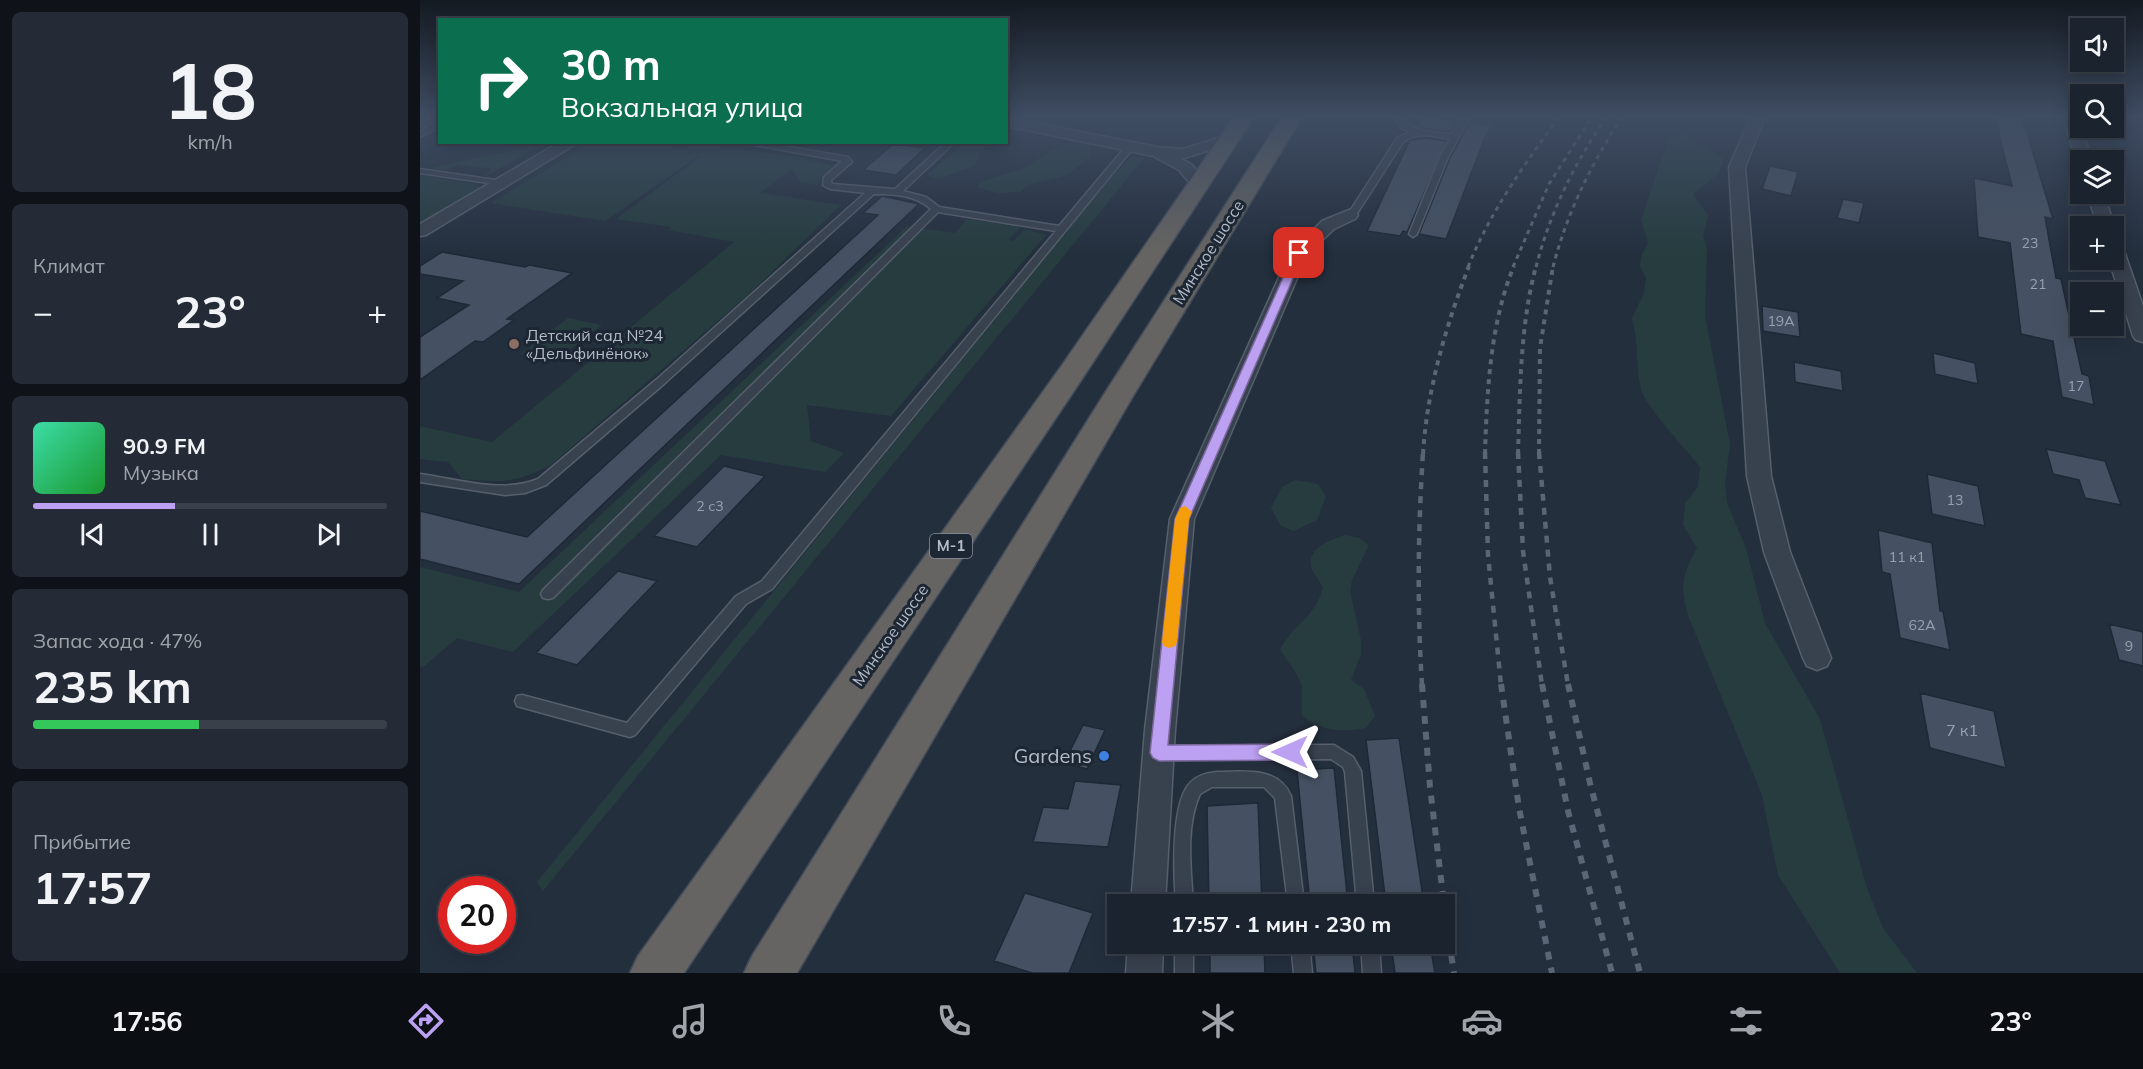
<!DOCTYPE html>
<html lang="ru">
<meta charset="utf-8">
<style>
body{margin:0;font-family:Mulish,sans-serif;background:#242b36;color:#f1f3f6;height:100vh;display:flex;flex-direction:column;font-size:22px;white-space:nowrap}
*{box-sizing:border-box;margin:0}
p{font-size:20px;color:#a0a4aa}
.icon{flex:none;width:33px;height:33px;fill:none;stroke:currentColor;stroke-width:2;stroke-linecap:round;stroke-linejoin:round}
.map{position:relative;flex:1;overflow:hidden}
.panel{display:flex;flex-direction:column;gap:12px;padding:12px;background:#0f1319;width:420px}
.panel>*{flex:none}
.banner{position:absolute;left:18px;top:18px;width:570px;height:126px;border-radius:0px;box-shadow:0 3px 15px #0003,0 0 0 2px #39404a;background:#0b6e4f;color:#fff;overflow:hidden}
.buttons{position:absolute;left:1650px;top:18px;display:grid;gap:12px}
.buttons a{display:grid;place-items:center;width:54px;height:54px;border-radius:0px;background:#1b232e;box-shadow:0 3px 15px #0003,0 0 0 2px #39404a;font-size:30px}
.speed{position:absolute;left:18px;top:876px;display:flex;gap:12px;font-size:30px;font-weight:700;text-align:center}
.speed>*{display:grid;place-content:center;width:78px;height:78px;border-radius:50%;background:#1b232e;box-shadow:0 3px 15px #0003,0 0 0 2px #39404a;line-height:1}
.speed .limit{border:9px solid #d22;background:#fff;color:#111}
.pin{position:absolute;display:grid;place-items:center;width:51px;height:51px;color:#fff;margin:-26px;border-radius:12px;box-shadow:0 3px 9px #0006}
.me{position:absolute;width:66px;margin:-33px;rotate:270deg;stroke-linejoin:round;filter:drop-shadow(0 0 4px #0008)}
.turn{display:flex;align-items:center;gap:21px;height:126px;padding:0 24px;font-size:27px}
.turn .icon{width:78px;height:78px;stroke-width:2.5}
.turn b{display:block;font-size:42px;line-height:51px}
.big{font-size:45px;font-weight:700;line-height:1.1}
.panel .card{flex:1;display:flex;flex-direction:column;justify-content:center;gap:9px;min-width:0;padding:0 21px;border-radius:9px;background:#242b36}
.panel .dial{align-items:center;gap:0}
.dial b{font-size:78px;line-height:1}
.song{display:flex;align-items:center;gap:18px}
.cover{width:72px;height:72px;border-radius:9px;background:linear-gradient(135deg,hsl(160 70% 55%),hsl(130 70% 35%))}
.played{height:6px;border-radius:3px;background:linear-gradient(90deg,#bca0f2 40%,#39404a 40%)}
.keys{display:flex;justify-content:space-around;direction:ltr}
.heat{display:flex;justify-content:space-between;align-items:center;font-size:33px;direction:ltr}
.charge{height:9px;border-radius:4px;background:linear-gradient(90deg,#34c759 47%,#39404a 0)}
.trip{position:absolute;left:687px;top:894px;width:348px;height:60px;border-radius:0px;background:#1b232e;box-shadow:0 3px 15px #0003,0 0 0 2px #39404a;font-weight:700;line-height:60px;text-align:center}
.menu{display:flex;height:96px;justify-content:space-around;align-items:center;background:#0b0e12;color:#a0a4aa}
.menu .icon{width:42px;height:42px}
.menu .selected{color:#bca0f2}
.menu b{font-size:27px;color:#f1f3f6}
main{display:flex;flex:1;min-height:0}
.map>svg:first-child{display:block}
</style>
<main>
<section class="panel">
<div class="card dial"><b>18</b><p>km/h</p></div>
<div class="card"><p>Климат</p>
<div class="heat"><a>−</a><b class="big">23°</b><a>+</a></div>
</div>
<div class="card">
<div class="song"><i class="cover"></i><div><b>90.9 FM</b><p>Музыка</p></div></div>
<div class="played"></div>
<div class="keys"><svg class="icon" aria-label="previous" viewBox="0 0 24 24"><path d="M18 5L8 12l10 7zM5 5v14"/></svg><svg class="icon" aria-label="pause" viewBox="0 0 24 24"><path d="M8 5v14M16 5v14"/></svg><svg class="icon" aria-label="next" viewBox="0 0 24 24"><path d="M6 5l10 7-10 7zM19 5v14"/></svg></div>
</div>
<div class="card"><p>Запас хода · 47%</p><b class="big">235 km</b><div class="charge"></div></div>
<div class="card"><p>Прибытие</p><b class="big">17:57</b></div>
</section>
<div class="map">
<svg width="1723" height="973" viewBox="0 0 1723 973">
<rect width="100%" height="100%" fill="#242f3e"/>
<path fill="#263c3f" d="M 1264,134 L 1303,158 L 1299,173 L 1273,194 L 1288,215 L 1283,236 L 1287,248 L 1285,316 L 1310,444 L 1305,484 L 1307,503 L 1326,548 L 1345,623 L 1400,719 L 1447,888 L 1463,928 L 1497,973 L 1420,973 L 1358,875 L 1342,795 L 1269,618 C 1260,587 1261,576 1277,548 L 1263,525 L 1265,503 L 1278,487 L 1280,467 C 1268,452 1226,406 1222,392 C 1215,368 1219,343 1212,318 L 1224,293 L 1226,279 L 1220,266 L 1222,254 L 1228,243 L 1221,220 L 1249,138 Z
M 652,140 L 668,141 L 671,156 L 647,175 L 608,185 L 600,192 L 577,193 L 557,187 L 562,181 L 603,169 L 630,151 Z
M 546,142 L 572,143 L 561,152 L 554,166 L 519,179 L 507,175 Z
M 171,143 L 248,143 L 244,145 L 263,148 L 276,143 L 383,158 L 414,166 L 397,185 L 381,183 L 372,169 L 340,193 L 421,205 L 328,295 L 132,464 C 98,483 80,483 42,479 L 28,462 L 0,459 L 0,426 L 72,442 L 314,242 L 248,230 L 251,227 L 196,219 L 280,157 L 277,157 L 185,221 L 71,203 Z
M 109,147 L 116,148 L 66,176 L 63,176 L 72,169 L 37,164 L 26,171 L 10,168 Z
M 711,157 L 725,157 L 123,891 L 117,882 L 685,184 Z
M 0,175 L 59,185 L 59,188 L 0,223 Z
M 547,219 L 600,227 L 589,240 L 593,241 L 605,229 L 626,235 L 471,416 L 387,405 L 391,441 L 424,453 L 405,472 L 301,455 L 93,652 L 37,638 L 3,667 L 0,666 L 0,567 L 99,592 L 487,226 L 535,233 Z
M 148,318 L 182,325 L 135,361 L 100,354 Z
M 875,480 L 898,484 L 906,496 L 897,520 L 874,531 L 861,526 L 851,508 L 862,487 Z
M 926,535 L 939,538 L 949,545 L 932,580 L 930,592 L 941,640 L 941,654 L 931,680 L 944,689 L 955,716 L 946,728 C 923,733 901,731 882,716 L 882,686 L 876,673 L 860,650 C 874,622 893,621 903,588 C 900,581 892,572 891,566 C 887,548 913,538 926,535 Z"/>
<path fill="#455162" stroke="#1f2835" stroke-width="1.5" d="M 1001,117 L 1014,117 L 1037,122 L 1031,132 L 1012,130 L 997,126 Z
M 1575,117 L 1601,117 L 1608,136 L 1633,219 L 1625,217 L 1636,278 L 1641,279 L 1662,374 L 1669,376 L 1674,405 L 1642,397 L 1633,341 L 1601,334 L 1590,243 L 1558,237 L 1554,178 L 1592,186 Z
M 1050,122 L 1072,125 L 1064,140 L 1026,239 L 999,234 L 1030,158 Z
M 1006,138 L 1027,141 L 987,232 L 983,231 L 980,236 L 947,231 L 990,140 Z
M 473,144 L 505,148 L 476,175 L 443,170 Z
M 1350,166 L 1378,172 L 1371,196 L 1342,189 Z
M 462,196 L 499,204 L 99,584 L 0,559 L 0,511 L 107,537 L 458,215 L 443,213 Z
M 1423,199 L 1444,203 L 1439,223 L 1417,218 Z
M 22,252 L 105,267 L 109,265 L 152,273 L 87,319 L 94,320 L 63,342 L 55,341 L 0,380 L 0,337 L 49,305 L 17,298 L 43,281 L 0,274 L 0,266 Z
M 1342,306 L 1378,312 L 1380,337 L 1343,331 Z
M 1513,353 L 1555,363 L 1558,384 L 1515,374 Z
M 1374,362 L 1421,371 L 1423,391 L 1375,382 Z
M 1626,449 L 1685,461 L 1701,505 L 1665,498 L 1659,480 L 1633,474 Z
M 304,466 L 345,476 L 277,547 L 234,536 Z
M 1507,474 L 1558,486 L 1565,526 L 1512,514 Z
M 1458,530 L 1512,543 L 1520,611 L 1523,611 L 1530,650 L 1480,638 L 1470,574 L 1462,572 Z
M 198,571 L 237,581 L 157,665 L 116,653 Z
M 1689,624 L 1723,632 L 1723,666 L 1699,660 Z
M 1500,693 L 1574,711 L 1586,768 L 1510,748 Z
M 663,725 L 685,730 L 667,769 L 644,763 Z
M 979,738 L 996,851 L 1004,904 L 966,904 L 946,740 Z
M 914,768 L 928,904 L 890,904 L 877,770 Z
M 655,781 L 701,785 L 688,847 L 613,842 L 623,807 L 648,809 Z
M 838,803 L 842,904 L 789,904 L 787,806 Z
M 605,893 L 673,913 L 649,973 L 612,973 L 574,961 Z
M 790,944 L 844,944 L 845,973 L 790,973 Z
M 893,944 L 932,944 L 935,973 L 896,973 Z
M 971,944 L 1010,944 L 1015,973 L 975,973 Z"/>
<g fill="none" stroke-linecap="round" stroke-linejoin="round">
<g stroke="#565f6c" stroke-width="3">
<path id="service" d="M 0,117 L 7,117 L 8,123 L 14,124 L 20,122 L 20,127 L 0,137 L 0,132 L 8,127 L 1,126 Z
M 975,117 L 983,117 C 992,133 1015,132 1032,134 L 1040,121 L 1035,117 L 1044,117 L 1048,120 L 1028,157 L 997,234 L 993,237 L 989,234 L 1020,157 L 1030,139 C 1014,136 997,131 983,142 L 938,212 L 929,218 L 925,215 L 932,208 L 977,138 L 991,132 L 981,128 Z
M 319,142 L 340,142 L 428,157 L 432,162 L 411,180 L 412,184 L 475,189 L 526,142 L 535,142 L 483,191 L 506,197 L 519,207 L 639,226 L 707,145 L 714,147 L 352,589 L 326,604 L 215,735 L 210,737 L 97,706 L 95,701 L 97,696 L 102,695 L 207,723 L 316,596 L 342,581 L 636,231 L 518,212 L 133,598 L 128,599 L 123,598 L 121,594 L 123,590 L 511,209 C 495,195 475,194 454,194 L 245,383 L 126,485 L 105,493 L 85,495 L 0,482 L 0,474 C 38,479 81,494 118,479 L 237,379 L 445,193 L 410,189 L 403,185 L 404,177 L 422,161 Z
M 0,169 L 82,181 L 86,183 L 82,185 L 0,173 Z
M 914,745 L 933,757 L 941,771 L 954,904 L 937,904 L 925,772 L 923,767 L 911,759 L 739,760 L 734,758 L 731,753 L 734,748 L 739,746 Z
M 797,772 C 824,772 858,766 871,796 L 884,904 L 868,904 L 855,798 L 844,787 L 792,787 L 780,794 C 765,827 771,869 773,904 L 756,904 C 754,877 750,801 771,782 C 778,775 787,773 797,772 Z
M 755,944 L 773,944 L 773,973 L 755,973 Z
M 871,944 L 889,944 L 892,973 L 874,973 Z
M 941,944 L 959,944 L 961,973 L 943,973 Z"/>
</g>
<g stroke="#565f6c" stroke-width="3">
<path id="minor" d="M 586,117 L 737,147 L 763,149 L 808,135 L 816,140 L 813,143 L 761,159 L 771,164 L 787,183 L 779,188 L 773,187 L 759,170 L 733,156 L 586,126 Z
M 1331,117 L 1345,117 L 1325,167 L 1351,476 L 1370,552 L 1411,658 L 1407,666 L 1397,670 L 1387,666 L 1383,658 L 1344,552 L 1327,476 L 1309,167 Z
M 1643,117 L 1657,117 L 1672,160 L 1660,160 L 1660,164 L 1656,160 Z
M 140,142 L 159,142 L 6,235 L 0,236 L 0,224 Z
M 1667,194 L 1683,194 L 1695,226 L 1694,228 L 1678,226 Z
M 929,210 L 935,211 L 938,215 L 935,219 L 914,229 L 887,255 L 774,519 L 755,730 L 745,904 L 711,904 L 725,730 L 750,519 L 870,253 L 902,221 Z
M 1694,243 L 1700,244 L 1703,248 L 1723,306 L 1723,342 L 1716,340 L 1713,336 L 1689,260 L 1694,260 Z
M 708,944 L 743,944 L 742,973 L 706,973 Z"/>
</g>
<g stroke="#434c59" stroke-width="3">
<path id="trunk" d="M 814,117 L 834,117 L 660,382 L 264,973 L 210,973 L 218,956 L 640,368 Z
M 862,117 L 882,117 L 713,396 L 377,973 L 324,973 L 332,956 L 683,396 Z"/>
</g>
<use href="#service" fill="#38414e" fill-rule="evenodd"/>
<use href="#minor" fill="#38414e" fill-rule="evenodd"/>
<use href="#trunk" fill="#656462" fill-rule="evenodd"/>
<path stroke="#5a6575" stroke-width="3" stroke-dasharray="4.5 4.5" stroke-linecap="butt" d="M 1048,267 C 1070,212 1104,165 1139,117
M 1093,267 L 1129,184 L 1172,117
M 1116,267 C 1130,213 1154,163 1187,117
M 1133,267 C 1147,213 1171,164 1202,117"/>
<path stroke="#5a6575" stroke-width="4" stroke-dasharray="5 5" stroke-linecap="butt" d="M 1003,454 C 1007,389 1026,326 1049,266
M 1065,454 C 1067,392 1070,323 1094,266
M 1098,454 C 1100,391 1100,326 1116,266
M 1119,454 L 1120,348 L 1133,266"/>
<path stroke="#5a6575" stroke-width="4.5" stroke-dasharray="7 7" stroke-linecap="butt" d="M 1065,452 L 1068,555 L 1081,685
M 1098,452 L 1103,551 L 1122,685
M 1119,452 L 1130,577 L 1148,685
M 1002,685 C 997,607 998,530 1003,452"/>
<path stroke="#5a6575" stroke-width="6" stroke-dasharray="8 8" stroke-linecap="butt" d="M 1002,684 L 1010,787 L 1024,904
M 1081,684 L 1099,808 L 1132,973
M 1122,684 L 1148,811 L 1192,973
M 1148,684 L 1170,783 L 1220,973
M 1024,908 L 1034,973"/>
</g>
<linearGradient id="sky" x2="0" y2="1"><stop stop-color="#141a22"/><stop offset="0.46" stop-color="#3f4d63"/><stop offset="1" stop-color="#3f4d63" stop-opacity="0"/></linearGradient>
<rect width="1723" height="253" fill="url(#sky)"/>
<path fill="#bca0f2" stroke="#7a689d" stroke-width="1.5" d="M 879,250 L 884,253 L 769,519 L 748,745 L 870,744 L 876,746 L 879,752 L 876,758 L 870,760 L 739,761 L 733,758 L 730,753 L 755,519 L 874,253 Z"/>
<path fill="#f59e0b" d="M 765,506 L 772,512 L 769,519 L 757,642 L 755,646 L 749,648 L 744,646 L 742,642 L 755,519 L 760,508 Z"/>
<circle fill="#8d6e63" stroke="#1d2633" stroke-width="2" cx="94" cy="344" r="6"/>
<circle fill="#3f7fe0" stroke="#1d2633" stroke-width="2" cx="684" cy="756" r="6"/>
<g text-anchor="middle" stroke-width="6" stroke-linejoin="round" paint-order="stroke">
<g font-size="14" fill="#98a1af">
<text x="1610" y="248">23</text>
<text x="1618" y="289">21</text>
<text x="1361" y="326">19А</text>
<text x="1656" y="391">17</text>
<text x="1535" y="505">13</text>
<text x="290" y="511">2 с3</text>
<text x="1487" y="562">11 к1</text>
<text x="1502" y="630">62А</text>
<text x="1709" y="651">9</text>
</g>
<rect fill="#1d2633" stroke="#878f9c" stroke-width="1.5" x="510" y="534" width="42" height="24" rx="4.5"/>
<g font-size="15" font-weight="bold" fill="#b4bcc9">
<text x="531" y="551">М-1</text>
</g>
<g font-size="16" fill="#b4bcc9" stroke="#1d2633">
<text transform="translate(788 252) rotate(-58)" y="6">Минское шоссе</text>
<text transform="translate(470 635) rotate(-55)" y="6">Минское шоссе</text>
</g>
<g font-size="16" fill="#b4bcc9" stroke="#1d2633" text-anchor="start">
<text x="106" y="341">Детский сад №24<tspan x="106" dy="18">«Дельфинёнок»</tspan></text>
</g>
<g font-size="16" fill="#98a1af">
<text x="1542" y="736">7 к1</text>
</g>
<g font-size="20" fill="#b4bcc9" stroke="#1d2633" text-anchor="end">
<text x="672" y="763">Gardens</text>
</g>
</g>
</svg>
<div class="buttons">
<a><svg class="icon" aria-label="sound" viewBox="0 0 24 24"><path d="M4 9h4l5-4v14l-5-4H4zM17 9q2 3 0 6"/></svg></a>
<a><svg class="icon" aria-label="search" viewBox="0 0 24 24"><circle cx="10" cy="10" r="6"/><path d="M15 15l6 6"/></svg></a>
<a><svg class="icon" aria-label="layers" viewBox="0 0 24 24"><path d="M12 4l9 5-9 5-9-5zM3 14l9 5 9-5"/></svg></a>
<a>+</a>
<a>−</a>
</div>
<div class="speed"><div class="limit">20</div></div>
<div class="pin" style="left:879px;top:253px;background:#d93025"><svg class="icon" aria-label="arrive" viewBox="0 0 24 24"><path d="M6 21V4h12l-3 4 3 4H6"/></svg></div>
<svg class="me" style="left:870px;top:752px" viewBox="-20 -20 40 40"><path d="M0-17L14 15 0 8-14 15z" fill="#bca0f2" stroke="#fff" stroke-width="4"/></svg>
<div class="trip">17:57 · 1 мин · 230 m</div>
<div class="banner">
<div class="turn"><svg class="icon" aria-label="right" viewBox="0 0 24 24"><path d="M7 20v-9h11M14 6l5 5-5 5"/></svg><div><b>30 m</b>Вокзальная улица</div></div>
</div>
</div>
</main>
<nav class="menu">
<b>17:56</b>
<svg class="icon selected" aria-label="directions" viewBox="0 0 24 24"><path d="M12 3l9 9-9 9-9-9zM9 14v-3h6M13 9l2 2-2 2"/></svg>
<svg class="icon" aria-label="music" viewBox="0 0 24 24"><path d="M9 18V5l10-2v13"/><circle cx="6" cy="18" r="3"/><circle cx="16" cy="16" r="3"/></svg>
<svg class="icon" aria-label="phone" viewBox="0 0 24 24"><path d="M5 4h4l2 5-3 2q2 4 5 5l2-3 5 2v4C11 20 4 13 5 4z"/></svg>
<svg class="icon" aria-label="climate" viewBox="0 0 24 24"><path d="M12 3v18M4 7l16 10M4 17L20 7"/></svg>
<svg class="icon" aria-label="car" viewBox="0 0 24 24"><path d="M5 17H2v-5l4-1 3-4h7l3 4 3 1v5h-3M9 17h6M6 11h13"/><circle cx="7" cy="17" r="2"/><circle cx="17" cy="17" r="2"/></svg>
<svg class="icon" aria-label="filters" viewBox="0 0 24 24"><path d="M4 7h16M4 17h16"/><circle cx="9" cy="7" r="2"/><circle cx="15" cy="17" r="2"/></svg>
<b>23°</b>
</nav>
